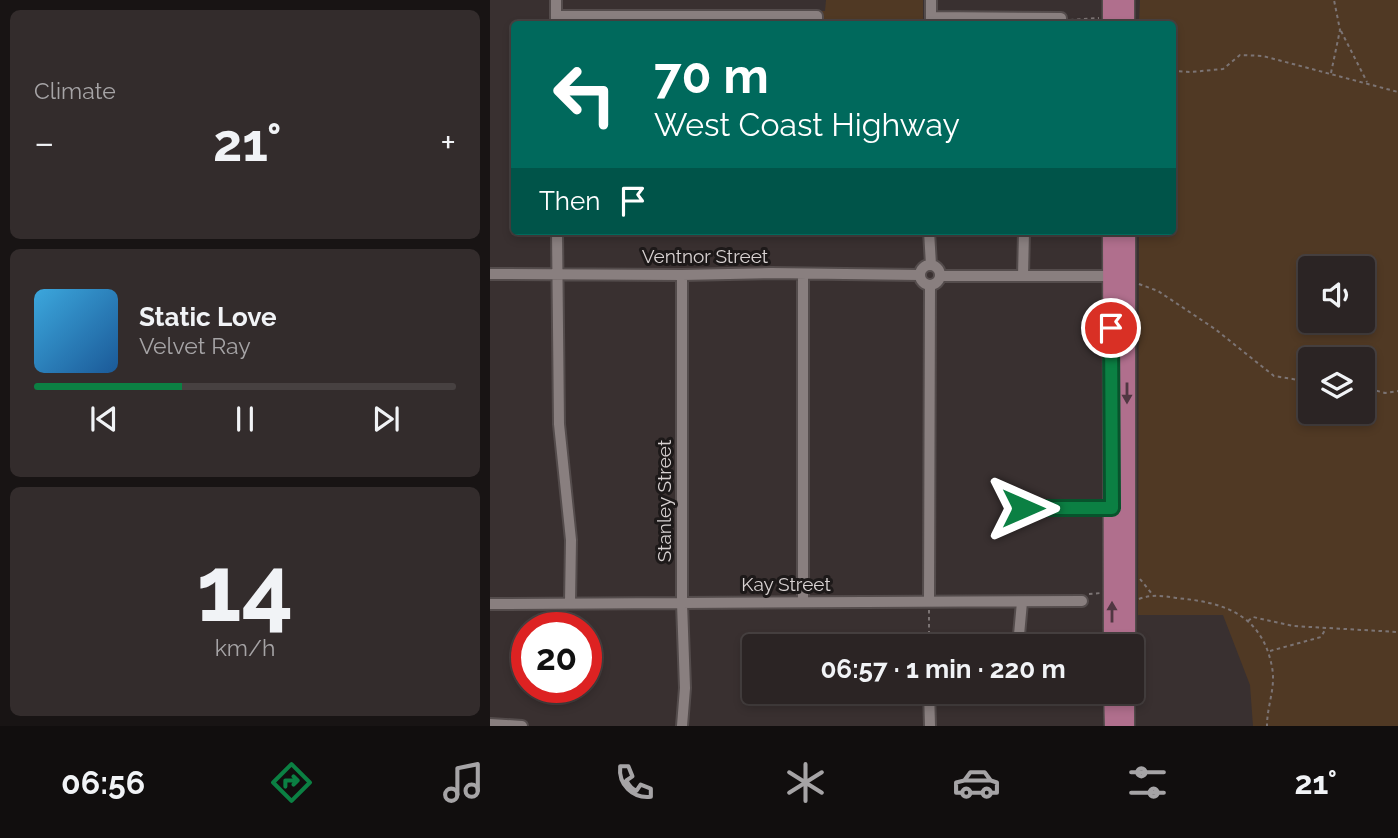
<!DOCTYPE html>
<meta charset="utf-8">
<style>
body{margin:0;font-family:Raleway,sans-serif;background:#332c2c;color:#f1f3f6;height:100vh;display:flex;flex-direction:column;font-size:26px;white-space:nowrap}
*{box-sizing:border-box;margin:0}
p{font-size:23px;color:#a6a4a6}
.icon{flex:none;width:38px;height:38px;fill:none;stroke:currentColor;stroke-width:2;stroke-linecap:round;stroke-linejoin:round}
.map{position:relative;flex:1;overflow:hidden}
.panel{display:flex;flex-direction:column;gap:10px;padding:10px;background:#181414;width:490px}
.panel>*{flex:none}
.guide{position:absolute;left:21px;top:21px;width:665px;height:214px;border-radius:7px;box-shadow:0 4px 10px #0003,0 0 0 2px #474141;background:#00695c;color:#fff;overflow:hidden}
.buttons{position:absolute;left:808px;top:256px;display:grid;gap:14px}
.buttons a{display:grid;place-items:center;width:77px;height:77px;border-radius:7px;background:#2b2424;box-shadow:0 4px 10px #0003,0 0 0 2px #474141;font-size:35px}
.speed{position:absolute;left:21px;top:612px;display:flex;gap:14px;font-size:35px;font-weight:700;text-align:center}
.speed>*{display:grid;place-content:center;width:91px;height:91px;border-radius:50%;background:#2b2424;box-shadow:0 4px 10px #0003,0 0 0 2px #474141;line-height:1}
.speed .limit{border:10px solid #d22;background:#fff;color:#111}
.pin{position:absolute;display:grid;place-items:center;width:60px;height:60px;color:#fff;margin:-30px;border:4px solid #fff;border-radius:50%;box-shadow:0 2px 7px #0007}
.me{position:absolute;width:77px;margin:-38px;rotate:90deg;stroke-linejoin:round;filter:drop-shadow(0 0 5px #0008)}
.turn{display:flex;align-items:center;gap:24px;height:147px;padding:0 28px;font-size:32px}
.turn .icon{width:91px;height:91px;stroke-width:2.5}
.turn b{display:block;font-size:49px;line-height:60px}
.then{display:flex;align-items:center;height:66px;padding:0 28px;background:#0003;gap:14px;font-size:26px}
.big{font-size:52px;font-weight:700;line-height:1.1}
.panel .tile{flex:1;display:flex;flex-direction:column;justify-content:center;gap:10px;min-width:0;padding:0 24px;border-radius:10px;background:#332c2c}
.panel .dial{align-items:center;gap:0}
.dial b{font-size:91px;line-height:1}
.song{display:flex;align-items:center;gap:21px}
.cover{width:84px;height:84px;border-radius:10px;background:linear-gradient(135deg,hsl(200 70% 55%),hsl(210 70% 35%))}
.played{height:7px;border-radius:4px;background:linear-gradient(90deg,#0b8043 35%,#474141 35%)}
.keys{display:flex;justify-content:space-around;direction:ltr}
.heat{display:flex;justify-content:space-between;align-items:center;font-size:38px;direction:ltr}
.trip{position:absolute;left:252px;top:634px;width:402px;height:70px;border-radius:7px;background:#2b2424;box-shadow:0 4px 10px #0003,0 0 0 2px #474141;font-weight:700;line-height:70px;text-align:center}
.menu{display:flex;height:112px;justify-content:space-around;align-items:center;background:#110e0e;color:#a6a4a6}
.menu .icon{width:49px;height:49px}
.menu .selected{color:#0b8043}
.menu b{font-size:32px;color:#f1f3f6}
main{display:flex;flex:1;min-height:0}
.map>svg:first-child{display:block}
</style>
<main>
<section class="panel">
<div class="tile"><p>Climate</p>
<div class="heat"><a>−</a><b class="big">21°</b><a>+</a></div>
</div>
<div class="tile">
<div class="song"><i class="cover"></i><div><b>Static Love</b><p>Velvet Ray</p></div></div>
<div class="played"></div>
<div class="keys"><svg class="icon" aria-label="previous" viewBox="0 0 24 24"><path d="M18 5L8 12l10 7zM5 5v14"/></svg><svg class="icon" aria-label="pause" viewBox="0 0 24 24"><path d="M8 5v14M16 5v14"/></svg><svg class="icon" aria-label="next" viewBox="0 0 24 24"><path d="M6 5l10 7-10 7zM19 5v14"/></svg></div>
</div>
<div class="tile dial"><b>14</b><p>km/h</p></div>
</section>
<div class="map">
<svg width="908" height="726" viewBox="0 0 908 726">
<rect width="100%" height="100%" fill="#393030"/>
<path fill="#503924" fill-rule="evenodd" d="M 336,0 L 433,0 L 433,24 L 329,24 L 329,11 L 335,11 Z
M 650,0 L 908,0 L 908,726 L 763,726 L 760,685 L 733,615 L 648,615 L 649,231 L 682,231 L 682,24 L 649,24 ZM 821,268 L 873,268 L 873,320 L 821,320 ZM 821,359 L 873,359 L 873,411 L 821,411 Z"/>
<g fill="none" stroke-linecap="round" stroke-linejoin="round">
<g stroke="#544c4c" stroke-width="14">
<path id="minor" d="M 66,0 L 66,24
M 66,16 L 327,16 L 327,24
M 441,17 L 571,18 L 571,24
M 441,24 L 441,0
M 67,231 L 69,424 L 81,540 L 80,602
M 439,231 L 441,265
M430 275a10 10 0 1 1 20 0a10 10 0 1 1-20 0Z
M 0,274 L 192,275 L 281,273 L 429,275
M 192,275 L 192,603 L 195,688 L 192,726
M 450,276 L 626,276
M 533,276 L 534,231
M 533,508 L 622,508
M 439,600 L 440,286
M 313,602 L 313,274
M 0,604 L 592,601
M 439,640 L 439,646
M 528,646 L 532,602
M 439,691 L 440,726
M 0,724 L 32,726"/>
</g>
<g stroke="#544c4c" stroke-width="19">
<path id="highway" d="M 621,0 L 621,24
M 636,0 L 636,24
M 621,231 L 622,646
M 637,646 L 637,231
M 622,691 L 623,726
M 636,726 L 636,691"/>
</g>
<path stroke="#7c7474" stroke-width="2" stroke-dasharray="3.5 3.5" stroke-linecap="butt" d="M 580,20 L 609,18
M 851,31 L 877,82
M 682,71 L 701,72 L 733,69 L 750,55 L 773,56 L 908,92
M 841,73 L 850,30 L 844,0
M 649,284 L 668,291 L 725,329 L 784,376 L 821,382
M 873,387 L 895,393 L 908,391
M 650,579 L 662,594
M 599,594 L 611,593
M 649,599 C 662,594 673,596 686,598 C 733,602 772,614 782,667 C 786,688 777,705 777,726
M 439,610 L 439,632
M 758,621 L 763,617 L 803,626 L 908,632
M 780,651 L 831,637 L 835,630
M 644,682 L 645,657"/>
<use href="#minor" stroke="#897f7f" stroke-width="10"/>
<use href="#highway" stroke="#b06f8d" stroke-width="16"/>
</g>
<defs><path id="oneway-solid" d="M-6-.8H1V-3.2L6.5 0L1 3.2V.8H-6Z" transform="scale(1.75)"/></defs>
<g fill="#503742">
<use href="#oneway-solid" transform="translate(637 393) rotate(90)"/>
<use href="#oneway-solid" transform="translate(622 612) rotate(-90)"/>
</g>
<g fill="none" stroke-linecap="round" stroke-linejoin="round">
<g stroke="#07532c" stroke-width="18">
<path id="route" d="M 533,508 L 622,508 L 621,328"/>
</g>
<use href="#route" stroke="#0b8043" stroke-width="12"/>
</g>
<g text-anchor="middle" stroke-width="6" stroke-linejoin="round" paint-order="stroke">
<g font-size="19" fill="#d8d2d2" stroke="#1d1919">
<text x="215" y="263">Ventnor Street</text>
<text transform="translate(174 501) rotate(-90)" y="7">Stanley Street</text>
<text x="296" y="591">Kay Street</text>
</g>
</g>
</svg>
<div class="buttons">
<a><svg class="icon" aria-label="sound" viewBox="0 0 24 24"><path d="M4 9h4l5-4v14l-5-4H4zM17 9q2 3 0 6"/></svg></a>
<a><svg class="icon" aria-label="layers" viewBox="0 0 24 24"><path d="M12 4l9 5-9 5-9-5zM3 14l9 5 9-5"/></svg></a>
</div>
<div class="speed"><div class="limit">20</div></div>
<div class="pin" style="left:621px;top:328px;background:#d93025"><svg class="icon" aria-label="arrive" viewBox="0 0 24 24"><path d="M6 21V4h12l-3 4 3 4H6"/></svg></div>
<svg class="me" style="left:533px;top:508px" viewBox="-20 -20 40 40"><path d="M0-17L14 15 0 8-14 15z" fill="#0b8043" stroke="#fff" stroke-width="4"/></svg>
<div class="trip">06:57 · 1 min · 220 m</div>
<div class="guide">
<div class="turn"><svg class="icon" aria-label="left" viewBox="0 0 24 24"><path d="M17 20v-9H6M10 6l-5 5 5 5"/></svg><div><b>70 m</b>West Coast Highway</div></div>
<div class="then">Then<svg class="icon" aria-label="arrive" viewBox="0 0 24 24"><path d="M6 21V4h12l-3 4 3 4H6"/></svg></div>
</div>
</div>
</main>
<nav class="menu">
<b>06:56</b>
<svg class="icon selected" aria-label="directions" viewBox="0 0 24 24"><path d="M12 3l9 9-9 9-9-9zM9 14v-3h6M13 9l2 2-2 2"/></svg>
<svg class="icon" aria-label="music" viewBox="0 0 24 24"><path d="M9 18V5l10-2v13"/><circle cx="6" cy="18" r="3"/><circle cx="16" cy="16" r="3"/></svg>
<svg class="icon" aria-label="phone" viewBox="0 0 24 24"><path d="M5 4h4l2 5-3 2q2 4 5 5l2-3 5 2v4C11 20 4 13 5 4z"/></svg>
<svg class="icon" aria-label="climate" viewBox="0 0 24 24"><path d="M12 3v18M4 7l16 10M4 17L20 7"/></svg>
<svg class="icon" aria-label="car" viewBox="0 0 24 24"><path d="M5 17H2v-5l4-1 3-4h7l3 4 3 1v5h-3M9 17h6M6 11h13"/><circle cx="7" cy="17" r="2"/><circle cx="17" cy="17" r="2"/></svg>
<svg class="icon" aria-label="filters" viewBox="0 0 24 24"><path d="M4 7h16M4 17h16"/><circle cx="9" cy="7" r="2"/><circle cx="15" cy="17" r="2"/></svg>
<b>21°</b>
</nav>
